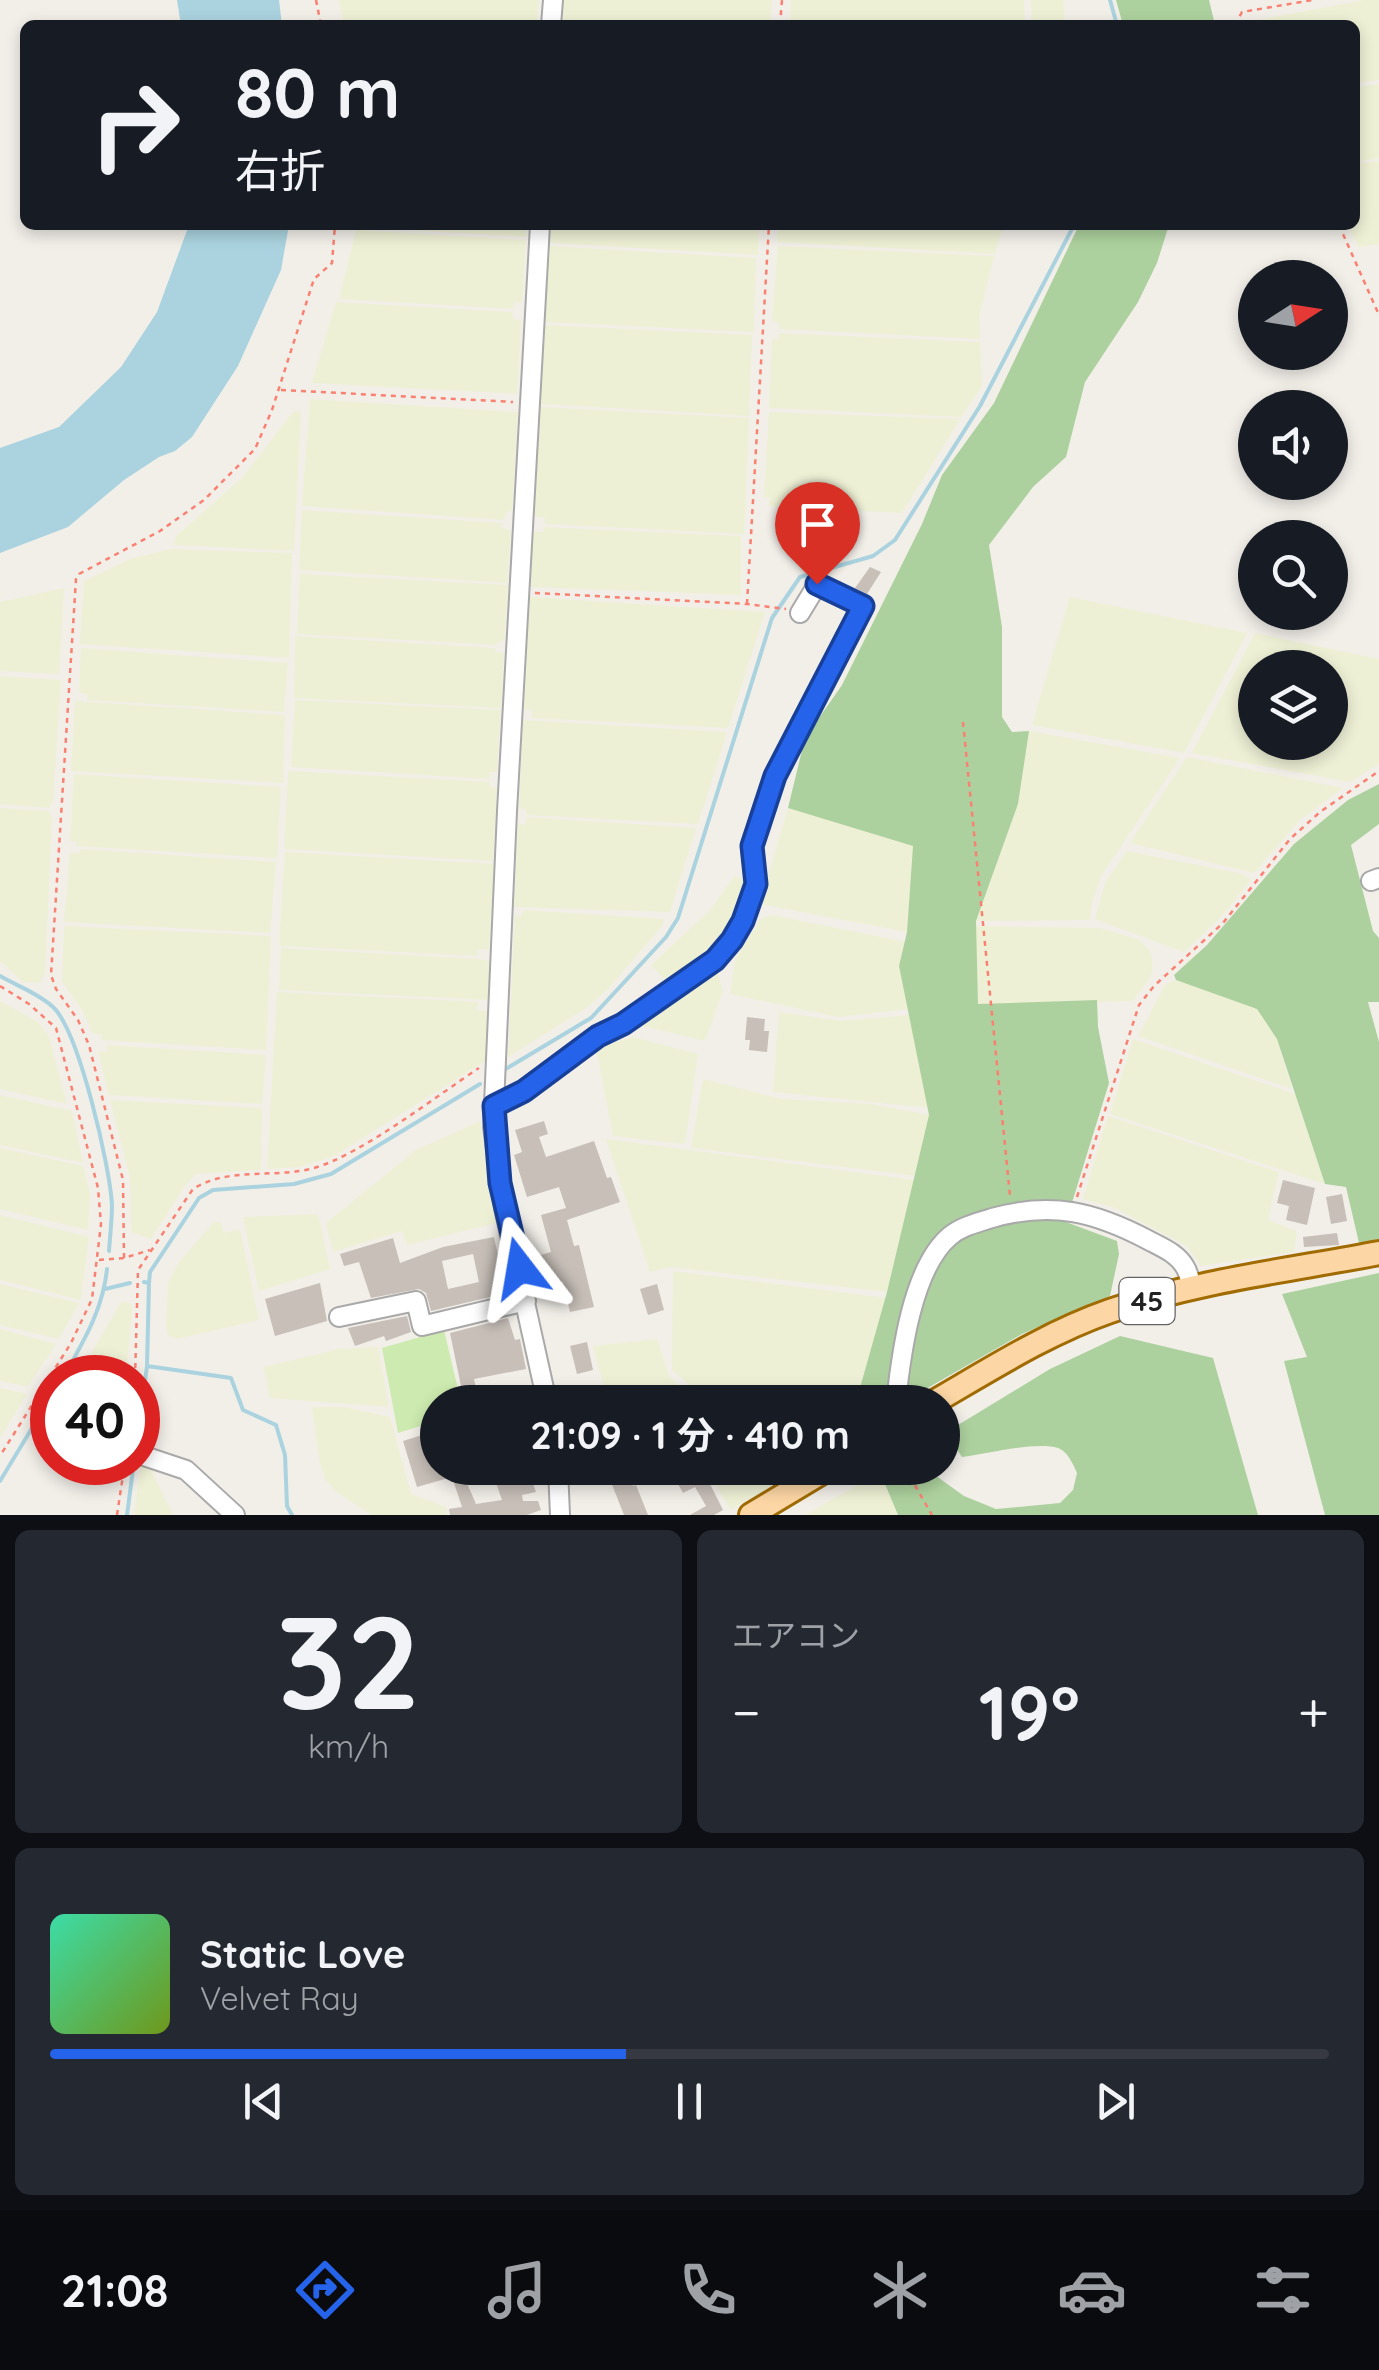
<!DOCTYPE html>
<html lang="ja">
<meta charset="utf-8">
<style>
body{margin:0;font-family:Quicksand,"Noto Sans JP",sans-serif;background:#242831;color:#f1f3f6;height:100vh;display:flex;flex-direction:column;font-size:38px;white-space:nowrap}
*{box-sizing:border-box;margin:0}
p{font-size:32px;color:#9ea1a6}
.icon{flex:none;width:55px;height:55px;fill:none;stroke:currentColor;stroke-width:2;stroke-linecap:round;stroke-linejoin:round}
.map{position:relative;height:1515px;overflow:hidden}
.details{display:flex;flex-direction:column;gap:15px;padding:15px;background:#0d0f14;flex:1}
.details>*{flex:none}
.hud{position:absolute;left:20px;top:20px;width:1340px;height:210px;border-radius:15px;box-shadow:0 5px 15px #0003;background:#171b24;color:#f1f3f6;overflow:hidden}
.needle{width:65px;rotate:78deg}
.controls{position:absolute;left:1238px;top:260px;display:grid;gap:20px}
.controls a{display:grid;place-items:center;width:110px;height:110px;border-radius:50%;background:#171b24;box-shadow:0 5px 15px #0003;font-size:50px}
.speed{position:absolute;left:30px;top:1355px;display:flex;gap:20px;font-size:50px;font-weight:700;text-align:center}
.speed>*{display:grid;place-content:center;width:130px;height:130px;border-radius:50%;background:#171b24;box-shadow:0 5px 15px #0003;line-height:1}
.speed .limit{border:15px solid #d22;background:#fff;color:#111}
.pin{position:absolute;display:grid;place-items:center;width:85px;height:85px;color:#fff;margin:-102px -42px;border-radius:50% 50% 50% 0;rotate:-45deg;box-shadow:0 0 10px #0007}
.pin .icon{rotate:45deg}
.me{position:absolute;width:110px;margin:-55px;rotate:346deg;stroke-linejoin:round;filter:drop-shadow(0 0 8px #0008)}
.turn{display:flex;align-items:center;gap:35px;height:210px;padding:0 50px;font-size:45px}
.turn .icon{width:130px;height:130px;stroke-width:2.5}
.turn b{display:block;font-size:70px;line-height:85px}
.big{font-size:75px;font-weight:700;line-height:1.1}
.details .tile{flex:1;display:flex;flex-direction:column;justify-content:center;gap:15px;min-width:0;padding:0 35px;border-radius:15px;background:#242831}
.details .dial{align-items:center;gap:0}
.dial b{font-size:130px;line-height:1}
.song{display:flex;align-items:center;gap:30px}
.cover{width:120px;height:120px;border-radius:15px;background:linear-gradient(135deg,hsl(160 70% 55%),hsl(80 70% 35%))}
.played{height:10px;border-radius:5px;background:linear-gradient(90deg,#2563eb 45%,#363941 45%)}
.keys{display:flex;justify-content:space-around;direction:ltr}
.heat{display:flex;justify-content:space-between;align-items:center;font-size:55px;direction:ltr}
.details .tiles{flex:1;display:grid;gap:15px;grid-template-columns:1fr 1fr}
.tile:last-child{grid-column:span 2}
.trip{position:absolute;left:420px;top:1385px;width:540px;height:100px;border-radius:50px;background:#171b24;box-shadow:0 5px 15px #0003;font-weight:700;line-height:100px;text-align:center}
.dock{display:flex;height:160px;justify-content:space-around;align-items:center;background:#090b0e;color:#9ea1a6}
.dock .icon{width:70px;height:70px}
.dock .active{color:#2563eb}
.dock b{font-size:45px;color:#f1f3f6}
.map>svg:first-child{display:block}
</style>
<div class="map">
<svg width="1379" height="1515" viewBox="0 0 1379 1515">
<rect width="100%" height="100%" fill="#f2efe9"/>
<path fill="#eef0d5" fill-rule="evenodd" d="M 339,0 L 539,0 L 537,25 L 344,25 Z
M 562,0 L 772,0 L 770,25 L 561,25 Z
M 791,0 L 1024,0 L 1025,25 L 790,25 Z
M 1031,0 L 1063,0 L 1065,25 L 1032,25 Z
M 1364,0 L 1379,0 L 1379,80 L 1355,83 L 1355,25 L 1241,23 Z
M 1379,84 L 1379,158 L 1355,162 L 1355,87 Z
M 1379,161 L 1379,244 L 1359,247 L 1347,225 L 1355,225 L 1355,164 Z
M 357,225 L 526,225 L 526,237 L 356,227 Z
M 551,225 L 759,225 L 758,255 L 551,243 Z
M 778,225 L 1003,225 L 995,254 L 777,242 Z
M 356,230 L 526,240 L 522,303 L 514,302 L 513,309 L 339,299 Z
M 549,246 L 756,258 L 754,332 L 545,322 Z
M 778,246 L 994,256 L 979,317 L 980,339 L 779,329 L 779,322 L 772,321 Z
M 336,302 L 512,312 L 513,319 L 521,320 L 517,394 L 312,383 Z
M 545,325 L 752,335 L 749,416 L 540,404 Z
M 779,333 L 980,342 L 982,386 L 961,417 L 769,408 L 772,339 L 778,340 Z
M 310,399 L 518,412 L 512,510 L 506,513 L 504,520 L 302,506 Z
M 540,407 L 749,418 L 744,534 L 545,524 L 545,518 L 534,516 Z
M 293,412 L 301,412 L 294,551 L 174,545 L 176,536 L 242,478 Z
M 769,412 L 960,419 L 902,513 L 768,506 L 770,498 L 764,497 Z
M 302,510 L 502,523 L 501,527 L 511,531 L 507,583 L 299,570 Z
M 544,527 L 741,536 L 741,595 L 530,587 L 532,532 L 543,532 Z
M 170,549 L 292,553 L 289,658 L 80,644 L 84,581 L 130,559 Z
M 300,574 L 508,585 L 504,641 L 498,641 L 496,645 L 297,634 Z
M 64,588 L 59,674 L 0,671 L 0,602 Z
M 530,597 L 765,612 L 728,728 L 532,718 L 532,710 L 524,710 Z
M 1070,597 L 1247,633 L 1184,753 L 1032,725 Z
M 1255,633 L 1379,659 L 1379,764 L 1350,782 L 1192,753 ZM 1255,668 L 1330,668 L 1330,742 L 1255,742 Z
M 295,636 L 495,648 L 496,652 L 504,653 L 501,708 L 294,698 Z
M 81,648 L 288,663 L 284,712 L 87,700 L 87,694 L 79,693 Z
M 0,676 L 61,680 L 53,801 L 49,808 L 0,804 Z
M 295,700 L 501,710 L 497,772 L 490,772 L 489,779 L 291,767 Z
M 75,701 L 285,715 L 283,783 L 71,771 Z
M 523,720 L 727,732 L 698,824 L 526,815 L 526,810 L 519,808 Z
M 1029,731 L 1180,758 L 1101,876 L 1092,903 L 1090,920 L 976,921 L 1018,804 Z
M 1187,757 L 1343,788 L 1300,820 L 1254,873 L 1130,843 Z
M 288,771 L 490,782 L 490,787 L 497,788 L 493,861 L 284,849 Z
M 74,774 L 281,787 L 277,858 L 76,846 L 76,841 L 70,841 Z
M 0,808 L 48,811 L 52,817 L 45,973 L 40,983 L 23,982 L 0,961 Z
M 788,808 L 913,845 L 907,932 L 760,904 Z
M 526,817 L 696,828 L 670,912 L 514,907 L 518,824 L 526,825 Z
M 81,849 L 276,862 L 270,933 L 64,922 L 70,853 L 80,853 Z
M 1127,851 L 1243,874 L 1251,880 L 1222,916 L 1184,952 L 1095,919 L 1105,883 Z
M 285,852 L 494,864 L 489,950 L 478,949 L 478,956 L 279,946 Z
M 735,876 L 747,882 L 738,909 L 711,954 L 665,980 L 651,965 L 711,909 Z
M 523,910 L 664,919 L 663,925 L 606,991 L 586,1008 L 508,1057 L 515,916 L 521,917 Z
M 772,915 L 906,942 L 899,966 L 910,1009 L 838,1017 L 730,994 L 735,960 L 760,919 Z
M 64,926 L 271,936 L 266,1050 L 102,1040 L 102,1035 L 92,1033 L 83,1011 L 62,982 Z
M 974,926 L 1100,928 L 1137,939 L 1149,949 L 1153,962 L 1151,976 L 1133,1001 L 978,1005 Z
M 281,948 L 479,959 L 490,962 L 488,1000 L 279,990 Z
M 718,973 L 723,991 L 705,1041 L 643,1026 L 647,1016 Z
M 1176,980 L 1257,1008 L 1277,1039 L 1292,1089 L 1138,1036 L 1166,984 Z
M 277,992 L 478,1002 L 477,1010 L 489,1012 L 487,1060 L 334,1156 L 300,1167 L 267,1169 Z
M 0,1001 L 38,1022 L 49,1037 L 67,1104 L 0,1089 Z
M 779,1012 L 842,1021 L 909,1015 L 930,1108 L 773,1092 Z
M 633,1037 L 698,1054 L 685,1144 L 613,1136 L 597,1053 L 604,1045 Z
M 1133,1039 L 1295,1094 L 1325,1184 L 1110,1114 Z
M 107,1045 L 266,1055 L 262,1104 L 109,1095 L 98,1051 L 107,1052 Z
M 703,1079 L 782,1099 L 871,1104 L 929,1115 L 916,1176 L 691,1148 Z
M 0,1095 L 72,1111 L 83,1163 L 0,1145 Z
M 110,1100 L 262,1108 L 261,1170 L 196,1174 L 184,1187 L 151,1239 L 131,1232 L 130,1178 Z
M 1108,1116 L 1279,1172 L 1268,1220 L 1297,1231 L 1294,1252 L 1201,1266 L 1187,1246 L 1115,1208 L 1083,1199 Z
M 480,1121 L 496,1223 L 407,1245 L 402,1231 L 333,1252 L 326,1223 L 416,1150 Z
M 606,1139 L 914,1180 L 887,1292 L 670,1267 L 650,1272 Z
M 0,1148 L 83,1166 L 90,1193 L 88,1230 L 0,1209 Z
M 318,1214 L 330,1269 L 259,1291 L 243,1217 Z
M 0,1215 L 89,1237 L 81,1300 L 0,1280 Z
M 214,1222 L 221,1222 L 224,1233 L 240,1229 L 259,1320 L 177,1339 L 169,1336 L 166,1328 L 168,1283 L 179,1262 Z
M 673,1271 L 886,1298 L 856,1402 L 748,1402 L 697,1391 L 672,1370 Z
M 0,1284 L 79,1303 L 59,1339 L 0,1325 Z
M 122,1301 L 131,1304 L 132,1311 L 126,1377 L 77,1377 Z
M 0,1329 L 56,1344 L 28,1387 L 0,1381 Z
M 657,1339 L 669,1376 L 684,1391 L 659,1402 L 608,1402 L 593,1346 Z
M 378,1347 L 389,1407 L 270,1398 L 264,1367 L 339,1349 Z
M 0,1388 L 27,1394 L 0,1438 Z
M 312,1407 L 344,1407 L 390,1417 L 411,1494 L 446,1507 L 447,1515 L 372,1515 L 335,1491 L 326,1480 L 320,1464 Z
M 147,1462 L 173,1515 L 134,1515 L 141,1463 Z
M 707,1468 L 773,1468 L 773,1485 L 730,1510 Z
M 880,1472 L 898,1515 L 805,1515 Z"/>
<path fill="#cdebb0" d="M 444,1330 L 461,1402 L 438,1402 L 437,1421 L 398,1433 L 382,1348 Z"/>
<path fill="#add19e" d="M 1116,0 L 1209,0 L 1215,25 L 1123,25 Z
M 1079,225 L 1169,225 L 1157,263 L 1138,302 L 1085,382 L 1066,457 L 1033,487 L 989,545 L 1002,627 L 1002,717 L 1012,732 L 1029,731 L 1018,804 L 976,921 L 978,1004 L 1097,1000 L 1098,1027 L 1109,1083 L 1066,1222 L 1117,1241 L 1119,1254 L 1110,1296 L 1022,1334 L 903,1402 L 856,1402 L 887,1292 L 929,1115 L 899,966 L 907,932 L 913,846 L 788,808 L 805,738 L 842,685 L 922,524 L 942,475 L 994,403 Z
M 1379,784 L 1379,824 L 1351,845 L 1373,931 L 1379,938 L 1379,1002 L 1368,1002 L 1379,1042 L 1379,1239 L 1359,1243 L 1346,1187 L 1325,1184 L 1277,1039 L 1257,1009 L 1176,980 L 1174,975 L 1207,945 L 1294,844 L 1348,800 Z
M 1379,1273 L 1379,1515 L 1325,1515 L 1284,1361 L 1307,1357 L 1282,1294 Z
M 1120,1336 L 1213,1358 L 1258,1515 L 898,1515 L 880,1472 L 887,1468 L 930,1468 L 932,1473 L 964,1496 L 996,1509 L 1060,1503 L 1073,1490 L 1077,1473 C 1073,1464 1068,1452 1058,1448 C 1035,1441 986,1454 962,1457 L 952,1442 L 953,1428 L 1050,1369 Z"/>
<path fill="#aad3df" d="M 177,0 L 279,0 L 282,25 L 181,25 Z
M 189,225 L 289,225 L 281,270 L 238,366 L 192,437 L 175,451 L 159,457 L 124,480 L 68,527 L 0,553 L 0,448 L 59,427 L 121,367 L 157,312 Z"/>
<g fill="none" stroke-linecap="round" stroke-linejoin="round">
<path stroke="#aad3df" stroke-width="4" d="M 1110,0 L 1117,25
M 0,976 C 17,986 38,993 53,1007 C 79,1031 110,1167 112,1205 C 112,1220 110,1236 109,1251
M 504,1070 L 591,1018 L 666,937 L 678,918 L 772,618 L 800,577 L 873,556 L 895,540 L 980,406 L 1074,225
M 144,1282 L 149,1283 L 150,1272 L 199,1198 L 213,1190 L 294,1184 L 331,1174 L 480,1084
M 149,1283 L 147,1366 L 231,1378 L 243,1410 L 276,1425 L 285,1455 L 287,1506 L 292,1515
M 105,1289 L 130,1283
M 63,1378 C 83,1342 103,1310 107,1269
M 138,1433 L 147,1366
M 0,1481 L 52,1395
M 127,1515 L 134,1462"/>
</g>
<path fill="#c7bfb8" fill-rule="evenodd" d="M 870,567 L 881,572 L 867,594 L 855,588 Z
M 747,1017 L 765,1019 L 764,1031 L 769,1031 L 767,1052 L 749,1050 L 750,1040 L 745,1040 Z
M 544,1121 L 548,1134 L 539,1137 L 546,1157 L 594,1141 L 607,1178 L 611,1177 L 620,1202 L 567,1220 L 574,1246 L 579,1245 L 594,1307 L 570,1312 L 563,1282 L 542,1287 L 534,1257 L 551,1252 L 541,1215 L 566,1208 L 559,1187 L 527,1197 L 514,1155 L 522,1152 L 515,1130 Z
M 1283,1180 L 1315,1188 L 1307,1225 L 1286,1220 L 1289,1206 L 1277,1203 Z
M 1342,1194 L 1347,1221 L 1331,1224 L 1326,1197 Z
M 1337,1233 L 1339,1245 L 1304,1247 L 1303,1237 Z
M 494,1237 L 503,1278 L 506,1277 L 509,1290 L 507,1293 L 431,1311 L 426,1293 L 419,1289 L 371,1298 L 359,1262 L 344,1266 L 340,1254 L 393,1238 L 400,1263 L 443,1247 ZM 473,1254 L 479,1282 L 448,1289 L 442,1261 Z
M 320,1283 L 327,1321 L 275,1336 L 265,1299 Z
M 657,1284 L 664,1310 L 648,1315 L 640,1289 Z
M 407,1316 L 411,1332 L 386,1341 L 384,1336 L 355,1346 L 348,1328 Z
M 508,1318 L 515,1340 L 520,1339 L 526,1369 L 474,1379 L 476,1388 L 462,1391 L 450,1333 Z
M 587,1342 L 593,1370 L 577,1374 L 570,1346 Z
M 438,1430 L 438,1468 L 473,1468 L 474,1471 L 463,1474 L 476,1504 L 502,1500 L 496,1483 L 529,1472 L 536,1492 L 522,1495 L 523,1501 L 538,1501 L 541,1510 L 527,1515 L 450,1515 L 449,1509 L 462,1507 L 452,1477 L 417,1487 L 403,1441 Z
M 588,1468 L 630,1468 L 633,1486 L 636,1485 L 648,1515 L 624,1515 L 609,1477 L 591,1481 Z
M 669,1468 L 696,1468 L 702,1478 L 706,1476 L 723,1510 L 714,1515 L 690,1515 L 706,1506 L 695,1487 L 683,1493 Z"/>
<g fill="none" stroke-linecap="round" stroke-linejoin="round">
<g stroke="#a9a9a9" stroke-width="22">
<path id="minor" d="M 551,25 L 553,0
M 540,225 L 507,811 L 493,1127 L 504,1208 L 547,1402
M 1371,881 L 1379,878
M 494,1106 L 523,1091 L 598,1036 L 623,1024 L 715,960 L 732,940 L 743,921 L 756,884 L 752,847 L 775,775 L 863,606 L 817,585 L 800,613
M 339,1317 L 416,1301 L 422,1326 L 526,1301
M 896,1402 C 901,1355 912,1268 950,1236 C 962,1226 977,1223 992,1218 C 1052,1201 1095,1212 1148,1240 C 1161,1247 1177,1253 1185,1267 C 1189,1273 1190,1282 1193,1289
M 138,1454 L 186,1470 L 235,1515
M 558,1468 L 560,1515"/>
</g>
<g stroke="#a06b00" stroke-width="28">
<path id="major" d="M 934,1402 C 991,1369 1047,1333 1110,1311 C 1196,1281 1290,1270 1379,1253
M 751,1515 L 829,1468"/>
</g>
<path stroke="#fa8072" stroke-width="2.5" stroke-dasharray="5 5" stroke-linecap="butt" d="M 316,0 L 321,25
M 780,25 L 782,0
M 1235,25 L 1242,12 L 1313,0
M 1339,225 L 1379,315
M 281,390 L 513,402
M 535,593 L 747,604 L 786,609
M 747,604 L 769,225
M 963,722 L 1010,1196
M 0,986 L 29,1004 L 56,1028 L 98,1188 L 101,1224 L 92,1299 L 71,1343 L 0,1456
M 1077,1197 L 1139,1005 L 1154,986 L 1223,923 L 1290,839 L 1320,812 L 1379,771
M 124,1258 L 123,1180 L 89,1045 L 78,1020 L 56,989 L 51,975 L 76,579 L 79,574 L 160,531 L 204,500 L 255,449 L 272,410 L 314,279 L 332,263 L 335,225
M 99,1260 L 124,1258 L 150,1250
M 135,1378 L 138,1270 L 193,1189 C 230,1166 274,1179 314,1168 C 362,1154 435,1097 479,1068
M 905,1468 L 932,1515
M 117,1515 L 125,1462"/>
<use href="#minor" stroke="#fff" stroke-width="18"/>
<use href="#major" stroke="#fcd6a4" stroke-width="22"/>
</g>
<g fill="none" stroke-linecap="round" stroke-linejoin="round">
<g stroke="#184099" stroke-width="25">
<path id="route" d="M 520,1268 L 500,1183 L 494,1106 L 524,1091 L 598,1036 L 623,1024 L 715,960 L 732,940 L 743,921 L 756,884 L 752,846 L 775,776 L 863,606 L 817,584"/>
</g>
<use href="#route" stroke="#2563eb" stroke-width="18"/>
</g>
<g text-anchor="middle" stroke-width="8" stroke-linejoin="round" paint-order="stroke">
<rect fill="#fff" stroke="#646464" stroke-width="2.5" x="1119.5" y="1278" width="55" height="46" rx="8"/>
<g font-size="28" font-weight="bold" fill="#222">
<text x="1147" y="1311">45</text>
</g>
</g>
</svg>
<div class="controls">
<a><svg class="needle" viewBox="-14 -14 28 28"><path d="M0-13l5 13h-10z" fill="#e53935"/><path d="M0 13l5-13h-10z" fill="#9ea1a6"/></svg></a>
<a><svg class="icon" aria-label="sound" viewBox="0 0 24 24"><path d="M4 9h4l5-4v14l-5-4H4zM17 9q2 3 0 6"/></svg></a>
<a><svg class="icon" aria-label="search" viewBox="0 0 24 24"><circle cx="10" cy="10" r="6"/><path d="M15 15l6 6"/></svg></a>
<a><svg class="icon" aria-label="layers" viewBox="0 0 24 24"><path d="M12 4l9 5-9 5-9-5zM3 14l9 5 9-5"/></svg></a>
</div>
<div class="speed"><div class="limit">40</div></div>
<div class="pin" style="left:817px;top:584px;background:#d93025"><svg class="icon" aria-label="arrive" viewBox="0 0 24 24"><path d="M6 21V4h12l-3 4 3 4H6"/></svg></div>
<svg class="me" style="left:520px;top:1268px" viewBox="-20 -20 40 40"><path d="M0-17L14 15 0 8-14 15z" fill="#2563eb" stroke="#fff" stroke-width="4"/></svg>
<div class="trip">21:09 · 1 分 · 410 m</div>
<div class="hud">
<div class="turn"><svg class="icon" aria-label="right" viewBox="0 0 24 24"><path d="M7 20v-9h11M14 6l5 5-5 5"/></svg><div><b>80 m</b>右折</div></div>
</div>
</div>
<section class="details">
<div class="tiles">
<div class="tile dial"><b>32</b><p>km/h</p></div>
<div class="tile"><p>エアコン</p>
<div class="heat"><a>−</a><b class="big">19°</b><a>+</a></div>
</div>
<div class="tile">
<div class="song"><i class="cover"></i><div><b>Static Love</b><p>Velvet Ray</p></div></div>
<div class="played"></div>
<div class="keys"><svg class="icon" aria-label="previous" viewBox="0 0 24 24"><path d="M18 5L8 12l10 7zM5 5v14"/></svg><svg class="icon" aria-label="pause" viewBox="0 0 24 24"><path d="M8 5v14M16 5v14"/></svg><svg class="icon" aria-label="next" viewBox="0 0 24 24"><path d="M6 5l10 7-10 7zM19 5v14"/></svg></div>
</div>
</div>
</section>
<nav class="dock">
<b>21:08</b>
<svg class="icon active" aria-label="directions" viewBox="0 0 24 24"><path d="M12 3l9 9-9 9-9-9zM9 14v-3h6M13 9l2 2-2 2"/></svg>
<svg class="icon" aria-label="music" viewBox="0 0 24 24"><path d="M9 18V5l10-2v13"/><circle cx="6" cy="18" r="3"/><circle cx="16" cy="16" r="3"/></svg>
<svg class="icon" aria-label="phone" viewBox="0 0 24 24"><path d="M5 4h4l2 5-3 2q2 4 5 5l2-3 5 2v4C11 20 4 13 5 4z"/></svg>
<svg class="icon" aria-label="climate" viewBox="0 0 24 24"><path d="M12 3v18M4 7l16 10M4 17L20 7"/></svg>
<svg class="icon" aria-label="car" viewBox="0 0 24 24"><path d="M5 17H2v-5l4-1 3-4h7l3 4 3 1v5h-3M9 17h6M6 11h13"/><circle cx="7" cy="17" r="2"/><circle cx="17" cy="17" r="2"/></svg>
<svg class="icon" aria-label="filters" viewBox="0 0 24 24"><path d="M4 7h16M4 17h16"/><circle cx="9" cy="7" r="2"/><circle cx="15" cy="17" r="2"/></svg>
</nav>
